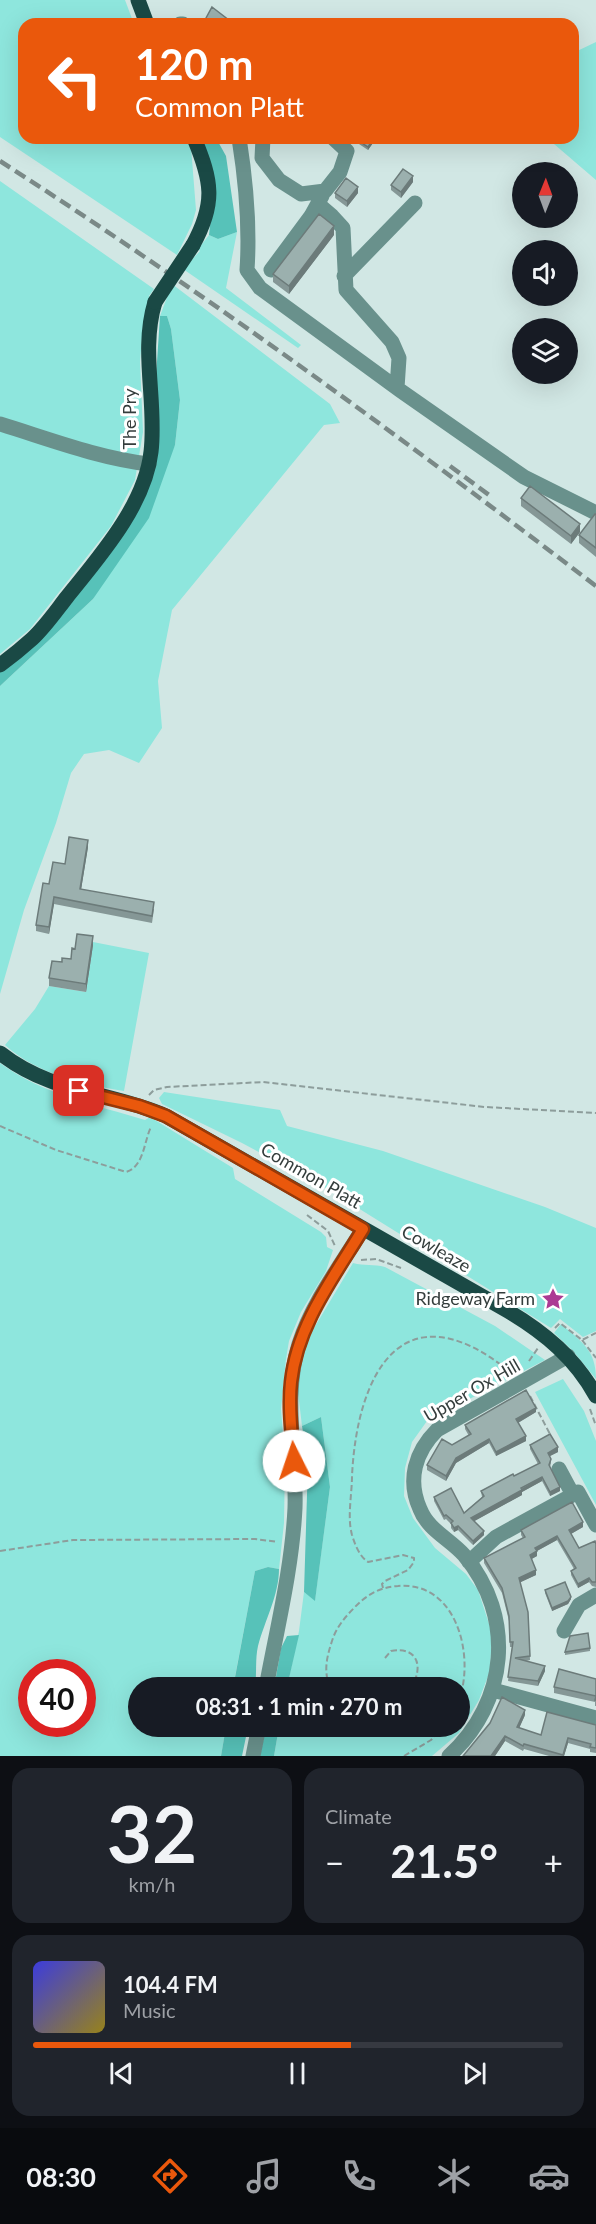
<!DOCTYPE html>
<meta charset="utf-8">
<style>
body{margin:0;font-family:Lato,sans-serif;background:#20242c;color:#f1f3f6;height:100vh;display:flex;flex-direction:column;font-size:22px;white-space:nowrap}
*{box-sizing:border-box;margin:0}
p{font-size:20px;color:#9ea1a6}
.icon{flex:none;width:33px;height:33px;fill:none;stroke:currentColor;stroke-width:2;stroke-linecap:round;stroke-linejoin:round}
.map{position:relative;height:1756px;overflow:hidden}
.drawer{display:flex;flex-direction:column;gap:12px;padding:12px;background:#0d0f14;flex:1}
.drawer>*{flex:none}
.top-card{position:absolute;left:18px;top:18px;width:561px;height:126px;border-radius:18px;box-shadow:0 6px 24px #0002;background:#ea580c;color:#fff;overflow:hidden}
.needle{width:39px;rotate:1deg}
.tools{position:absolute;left:512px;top:162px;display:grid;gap:12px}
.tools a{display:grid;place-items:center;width:66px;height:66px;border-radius:50%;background:#171b24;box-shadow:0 6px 24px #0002;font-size:30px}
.speed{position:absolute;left:18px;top:1659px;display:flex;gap:12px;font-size:30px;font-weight:700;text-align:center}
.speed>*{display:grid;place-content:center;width:78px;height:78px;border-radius:50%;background:#171b24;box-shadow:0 6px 24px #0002;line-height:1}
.speed .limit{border:9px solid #d22;background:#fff;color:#111}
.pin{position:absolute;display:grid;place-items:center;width:51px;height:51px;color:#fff;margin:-26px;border-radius:12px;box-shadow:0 3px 9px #0006}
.me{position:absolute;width:66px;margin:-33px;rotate:356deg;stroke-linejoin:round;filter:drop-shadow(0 0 4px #0008)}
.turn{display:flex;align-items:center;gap:21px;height:126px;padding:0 18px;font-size:27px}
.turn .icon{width:78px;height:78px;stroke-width:2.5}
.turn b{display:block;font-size:42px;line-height:51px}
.big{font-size:45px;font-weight:700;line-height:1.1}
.drawer .tile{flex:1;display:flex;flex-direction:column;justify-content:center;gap:9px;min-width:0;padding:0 21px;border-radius:18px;background:#20242c}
.drawer .dial{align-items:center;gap:0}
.dial b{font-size:78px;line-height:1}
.song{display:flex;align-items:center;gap:18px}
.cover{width:72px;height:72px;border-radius:9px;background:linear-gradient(135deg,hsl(240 70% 55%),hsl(50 70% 35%))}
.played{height:6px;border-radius:3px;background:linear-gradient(90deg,#ea580c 60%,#363941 60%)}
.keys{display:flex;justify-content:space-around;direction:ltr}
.heat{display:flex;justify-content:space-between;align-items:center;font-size:33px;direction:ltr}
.drawer .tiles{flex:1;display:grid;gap:12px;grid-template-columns:1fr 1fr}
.tile:last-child{grid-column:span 2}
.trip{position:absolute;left:128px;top:1677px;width:342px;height:60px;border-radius:30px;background:#171b24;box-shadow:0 6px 24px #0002;font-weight:700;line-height:60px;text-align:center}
.menu{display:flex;height:96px;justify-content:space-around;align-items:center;background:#090b0e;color:#9ea1a6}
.menu .icon{width:42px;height:42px}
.menu .on{color:#ea580c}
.menu b{font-size:27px;color:#f1f3f6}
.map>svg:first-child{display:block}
</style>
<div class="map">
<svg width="596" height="1756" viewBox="0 0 596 1756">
<rect width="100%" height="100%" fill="#d1e7e4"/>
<path fill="#8ee6dd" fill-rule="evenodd" d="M 0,0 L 125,0 L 134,24 L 24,24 L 24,138 L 186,138 L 191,147 L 196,210 L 192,224 L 177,255 L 0,137 Z
M 596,42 L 596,180 L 547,138 L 573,138 L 573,53 Z
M 0,181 L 154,289 L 149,296 L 152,299 L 143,326 L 140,362 L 143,432 L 135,480 L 111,526 L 30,629 L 0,654 Z
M 237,232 L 226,288 L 301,345 L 298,348 L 183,269 L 200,251 L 198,249 L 209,235 L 218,239 Z
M 172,284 L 330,404 L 340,423 L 324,425 L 172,610 L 158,681 L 162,728 L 139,763 L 109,750 L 84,754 L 71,773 L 56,823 L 24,910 L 0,994 L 0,686 L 93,599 L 175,445 L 180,400 L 171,329 L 167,316 L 160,316 Z
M 93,942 L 149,953 L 124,1091 C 82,1084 37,1074 5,1045 L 35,1009 L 49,986 L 86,992 Z
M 0,1063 C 42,1094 96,1105 145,1120 L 150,1117 L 233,1168 L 235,1179 L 321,1232 L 326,1237 L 327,1247 L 333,1250 L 326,1271 L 301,1312 L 289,1341 L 286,1359 L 281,1409 L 285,1461 L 284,1523 L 279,1569 L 268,1567 L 255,1571 L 233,1687 L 138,1688 L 138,1726 L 226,1727 L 221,1756 L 0,1756 ZM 32,1672 L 82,1672 L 82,1724 L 32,1724 Z
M 164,1092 L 280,1110 L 287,1126 L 383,1151 L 545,1207 L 596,1228 L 596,1331 L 583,1337 L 560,1319 L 551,1328 L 321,1185 L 242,1143 L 162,1104 L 159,1098 Z
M 353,1263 C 364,1266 374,1264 385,1267 L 495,1326 L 545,1360 L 427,1421 L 412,1442 L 405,1468 L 404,1496 L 413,1518 L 435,1548 L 466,1574 L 478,1590 L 492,1633 L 490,1671 L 479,1700 L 459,1733 L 432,1756 L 274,1756 L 279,1727 L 459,1726 L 459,1688 L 287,1687 L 299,1631 L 304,1592 L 315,1600 L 330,1487 L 321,1417 L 302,1426 L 297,1384 L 308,1338 Z
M 561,1324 C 582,1342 596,1350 596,1379 L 573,1351 L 554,1333 Z
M 563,1379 L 584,1411 L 596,1441 L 596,1505 L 535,1392 Z"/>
<path fill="#57c2b9" d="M 199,138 L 216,138 L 226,156 L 237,232 L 218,239 L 209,235 L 214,189 Z
M 160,316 L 167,316 L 171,329 L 180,400 L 175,445 L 149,518 L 93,599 L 0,686 L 0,672 L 133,517 L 156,377 Z
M 321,1417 L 330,1487 L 315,1601 L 304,1592 L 308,1463 L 302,1426 Z
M 268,1567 L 279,1569 C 279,1595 265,1620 258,1646 C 255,1659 257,1674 255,1687 L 233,1688 L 255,1571 Z
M 299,1635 L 287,1687 L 274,1688 L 281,1648 L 287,1636 Z
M 226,1727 L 248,1727 L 242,1756 L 221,1756 Z
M 266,1727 L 279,1727 L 274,1756 L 260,1756 Z"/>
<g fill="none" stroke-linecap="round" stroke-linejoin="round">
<path stroke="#8d9d9b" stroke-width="2" stroke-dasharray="6 3" stroke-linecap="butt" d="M 149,1095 L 154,1090 L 167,1087 L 263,1082 L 485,1107 L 596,1113
M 0,1126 L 56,1150 L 126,1172 C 144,1167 144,1141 151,1127
M 307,1215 L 328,1231 L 335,1246
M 361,1260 L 376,1259 L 401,1268
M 555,1328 L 560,1323 L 582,1340 L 596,1333
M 582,1340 L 596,1358
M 529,1361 L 538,1348
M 530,1396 L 551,1436
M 590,1409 L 596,1426
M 0,1551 L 73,1540 L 255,1539 L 278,1542
M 383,1588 L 382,1584 L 385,1581 L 408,1570 L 414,1562 L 414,1558 L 403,1555 L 368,1562 C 360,1557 355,1545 352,1535 C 347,1517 352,1494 352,1476 C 357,1373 403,1286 509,1371
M 385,1658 L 391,1651 C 418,1646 424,1667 411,1688
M 330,1688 C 323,1670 327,1656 333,1638 C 337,1627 345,1617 354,1608 C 366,1595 380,1587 398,1586 C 457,1581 475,1656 459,1700
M 404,1756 L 431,1740 L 444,1726"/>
<path stroke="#69918c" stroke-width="15" d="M 180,24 L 183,24
M 239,138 C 246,182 250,226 247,270 L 260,288 L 401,391 L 524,477 L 596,513
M 263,138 L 262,158 L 279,180 L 301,194 L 325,191 L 340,172 L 347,151 L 333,138
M 318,204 L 332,216 L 343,228 L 346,290 L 392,342 L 399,358 L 397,388
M 271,270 L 311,216 L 322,196
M 344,276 L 415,203
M 0,424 C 49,439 98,458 149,464
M 559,1469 L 573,1495
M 469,1562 L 496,1537 L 578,1492 L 596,1525
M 564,1631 L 579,1605 L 596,1595
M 266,1688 C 277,1628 292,1569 295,1508 C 297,1453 282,1398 299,1344 C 312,1303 340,1266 363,1229
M 493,1690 L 596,1718
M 253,1756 L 259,1726
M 449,1756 C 508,1702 516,1617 464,1555 C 450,1539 428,1530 420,1509 C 407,1480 415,1452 437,1430 L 568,1356"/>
<path stroke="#1a4945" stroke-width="15" d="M 138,0 L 147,24
M 193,245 C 216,203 212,181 194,138
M 0,665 C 11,657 22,648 32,639 C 45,627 56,611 67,597 C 100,556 145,505 151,452 C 157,402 140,351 155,302
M 0,1053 C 52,1094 109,1091 166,1116 L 508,1311 C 545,1333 575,1358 596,1396"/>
<path stroke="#7a8987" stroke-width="4.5" stroke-dasharray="12 6" stroke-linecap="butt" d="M 0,161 C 205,293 402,438 596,586
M 450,466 L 489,495"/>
<path stroke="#1a4945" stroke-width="15" d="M 155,302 L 193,245"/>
</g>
<path fill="#859796" d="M 206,18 L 234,24 L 206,24 Z
M 375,138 L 375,140 L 368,150 L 359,144 L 359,141 Z
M 413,182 L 401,198 L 391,190 L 391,185 Z
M 335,193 L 358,193 L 347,207 L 335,198 Z
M 334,235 L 289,294 L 273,282 L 273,274 Z
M 521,498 L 580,532 L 571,544 L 521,506 Z
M 596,514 L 596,557 L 579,543 L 579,535 Z
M 88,847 L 81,890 L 154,909 L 152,923 L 54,904 L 49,934 L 36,931 L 36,925 L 49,884 L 65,864 Z
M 93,945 L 86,992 L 49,986 L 49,978 L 62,962 L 71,959 L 75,949 Z
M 536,1412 L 518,1423 L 526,1441 L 496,1456 L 489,1443 L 456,1463 L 446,1481 L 427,1470 L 427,1465 L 452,1445 L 469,1436 L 465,1429 L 465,1425 Z
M 530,1445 L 558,1452 L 550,1456 L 551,1463 L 550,1467 L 560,1491 L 550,1496 L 542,1481 L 522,1492 L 522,1495 L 474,1521 L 484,1535 L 473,1545 L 458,1530 L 454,1532 L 451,1528 L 451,1524 L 446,1519 L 444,1520 L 434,1501 L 434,1497 L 464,1513 L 482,1497 L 481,1491 L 514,1476 L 538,1464 L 530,1449 Z
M 583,1527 L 571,1534 L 579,1548 L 596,1544 L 596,1587 L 592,1586 L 589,1582 L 578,1588 L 571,1575 L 571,1571 L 574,1569 L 557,1540 L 537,1551 L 537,1556 L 531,1559 L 536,1575 L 520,1582 L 528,1612 L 530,1660 L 526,1661 L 545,1671 L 538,1686 L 508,1681 L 512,1647 L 510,1647 L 509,1621 L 502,1593 L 484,1563 L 484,1558 L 523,1538 L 521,1535 L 521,1530 Z
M 545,1590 L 571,1599 L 568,1604 L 552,1611 L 545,1593 Z
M 590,1648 L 590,1651 L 565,1655 L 565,1652 Z
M 596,1679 L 596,1706 L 595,1706 L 595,1702 L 554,1693 L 554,1687 Z
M 525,1715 L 519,1728 L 541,1735 L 596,1725 L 596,1753 L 590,1752 L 590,1749 L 568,1743 L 564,1756 L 549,1756 L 524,1749 L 523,1751 L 505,1741 L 495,1756 L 463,1756 Z"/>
<path fill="#6c7b7a" d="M 374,138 L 375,140 L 368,150 L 368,147 Z
M 413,176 L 413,182 L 401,198 L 401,192 Z
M 358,187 L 358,193 L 347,207 L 347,201 Z
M 334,226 L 334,235 L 289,294 L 289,286 Z
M 580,524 L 580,532 L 571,544 L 571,536 Z
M 88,840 L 88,847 L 80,896 L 80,889 Z
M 54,897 L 54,904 L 49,934 L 49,927 Z
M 93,936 L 93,945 L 86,992 L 86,984 Z
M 536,1408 L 536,1412 L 516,1424 L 516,1419 Z
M 526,1436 L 526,1441 L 496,1456 L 496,1452 Z
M 489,1439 L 489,1443 L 456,1463 L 446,1481 L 446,1476 L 456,1458 Z
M 558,1447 L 558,1452 L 548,1457 L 548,1453 Z
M 542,1477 L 542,1481 L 522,1492 L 522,1495 L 471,1523 L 471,1518 Z
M 560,1487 L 560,1491 L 550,1496 L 550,1492 Z
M 583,1522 L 583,1527 L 569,1535 L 569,1530 Z
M 458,1526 L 458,1530 L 454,1532 L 454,1528 Z
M 484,1531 L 484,1535 L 473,1545 L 473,1541 Z
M 557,1536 L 557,1540 L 535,1552 L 535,1548 Z
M 537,1551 L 537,1556 L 530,1560 L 530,1555 Z
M 536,1570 L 536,1575 L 519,1583 L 519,1578 Z
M 589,1578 L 589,1582 L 578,1588 L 578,1584 Z
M 571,1597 L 571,1599 L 568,1604 L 552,1611 L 552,1608 Z
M 545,1666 L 545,1671 L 538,1686 L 538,1681 Z
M 525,1710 L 525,1715 L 517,1733 L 517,1727 Z
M 505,1736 L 505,1741 L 495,1756 L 491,1756 Z
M 568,1738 L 568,1743 L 564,1756 L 563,1756 Z"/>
<path fill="#9bb0ae" stroke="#6c7b7a" stroke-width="1.5" d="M 212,7 L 234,24 L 213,24 L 206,18 Z
M 361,138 L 374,138 L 368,147 L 359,141 Z
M 403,169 L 413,176 L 401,192 L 391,185 Z
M 346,178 L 358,187 L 347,201 L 335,193 Z
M 319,214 L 334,226 L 289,286 L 273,274 Z
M 530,486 L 580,524 L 571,536 L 521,498 Z
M 595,514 L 596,514 L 596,548 L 579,535 Z
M 69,837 L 88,840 L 80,889 L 154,902 L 152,916 L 54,897 L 49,927 L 36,925 L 43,883 L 49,884 L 53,862 L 65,864 Z
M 77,934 L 93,936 L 86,984 L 49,978 L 52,961 L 62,962 L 62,958 L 71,959 L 72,948 L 75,949 Z
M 526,1390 L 536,1408 L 516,1419 L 526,1436 L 496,1452 L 489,1439 L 456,1458 L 446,1476 L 427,1465 L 442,1439 L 452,1445 L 471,1434 L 465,1425 Z
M 550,1434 L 558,1447 L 548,1453 L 551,1459 L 549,1465 L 560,1487 L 550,1492 L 542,1477 L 521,1488 L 522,1490 L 471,1518 L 484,1531 L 473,1541 L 458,1526 L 454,1528 L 451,1523 L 453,1521 L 446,1515 L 444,1516 L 434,1497 L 451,1488 L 464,1513 L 484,1496 L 481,1491 L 513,1474 L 514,1476 L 540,1463 L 530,1445 Z
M 572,1502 L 583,1522 L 569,1530 L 579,1548 L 595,1541 L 596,1544 L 596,1582 L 592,1582 L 589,1578 L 578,1584 L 571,1571 L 576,1568 L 557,1536 L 535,1548 L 537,1551 L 530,1555 L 536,1570 L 519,1578 L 528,1612 L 530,1656 L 515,1658 L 545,1666 L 538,1681 L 508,1677 L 513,1642 L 510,1642 L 509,1616 L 502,1588 L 484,1558 L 525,1537 L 521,1530 Z
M 565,1582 L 571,1597 L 568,1601 L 552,1608 L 545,1590 Z
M 588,1633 L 590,1648 L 565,1652 L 570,1636 Z
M 559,1669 L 596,1679 L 596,1700 L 595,1700 L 596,1696 L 554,1687 Z
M 502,1697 L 525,1710 L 517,1727 L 541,1735 L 547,1712 L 596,1725 L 596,1748 L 590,1747 L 591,1744 L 568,1738 L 563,1755 L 524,1744 L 523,1746 L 505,1736 L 491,1756 L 463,1756 L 490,1723 Z"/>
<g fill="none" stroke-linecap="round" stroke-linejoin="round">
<g stroke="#983908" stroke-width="15">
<path id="route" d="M 79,1091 L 139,1106 L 166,1116 L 363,1229 C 334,1277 297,1325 291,1382 C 288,1408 292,1435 294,1461"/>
</g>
<use href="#route" stroke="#ea580c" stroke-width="10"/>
</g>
<defs>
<g id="sight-bare" transform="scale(1.8)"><path d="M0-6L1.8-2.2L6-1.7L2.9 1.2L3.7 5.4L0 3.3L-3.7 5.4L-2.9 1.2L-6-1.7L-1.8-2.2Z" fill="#ac3a94" stroke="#fff" stroke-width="2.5" paint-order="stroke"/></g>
</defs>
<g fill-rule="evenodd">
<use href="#sight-bare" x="553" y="1299"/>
</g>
<g text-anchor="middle" stroke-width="6" stroke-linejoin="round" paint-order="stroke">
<g font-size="18" fill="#343d3c" stroke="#fff">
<text transform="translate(130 419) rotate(-90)" y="6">The Pry</text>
<text transform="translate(311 1176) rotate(30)" y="6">Common Platt</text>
<text transform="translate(436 1249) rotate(30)" y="6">Cowleaze</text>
<text transform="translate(472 1391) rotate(-30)" y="6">Upper Ox Hill</text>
</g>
<g font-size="18" fill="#343d3c" stroke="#fff" text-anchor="end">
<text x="535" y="1305">Ridgeway Farm</text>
</g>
</g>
</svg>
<div class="tools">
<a><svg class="needle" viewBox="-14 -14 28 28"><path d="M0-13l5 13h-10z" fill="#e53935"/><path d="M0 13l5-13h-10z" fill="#9ea1a6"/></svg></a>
<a><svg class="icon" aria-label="sound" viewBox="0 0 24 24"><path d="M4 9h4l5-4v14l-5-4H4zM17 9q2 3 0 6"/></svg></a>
<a><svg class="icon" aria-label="layers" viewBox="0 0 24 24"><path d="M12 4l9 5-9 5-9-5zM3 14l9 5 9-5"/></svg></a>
</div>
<div class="speed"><div class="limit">40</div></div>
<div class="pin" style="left:79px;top:1091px;background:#d93025"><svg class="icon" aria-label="arrive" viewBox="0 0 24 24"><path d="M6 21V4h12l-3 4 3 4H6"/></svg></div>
<svg class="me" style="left:294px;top:1461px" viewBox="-20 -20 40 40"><circle r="19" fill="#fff"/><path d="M0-13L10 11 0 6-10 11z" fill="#ea580c"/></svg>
<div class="trip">08:31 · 1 min · 270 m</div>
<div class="top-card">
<div class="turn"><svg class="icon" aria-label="left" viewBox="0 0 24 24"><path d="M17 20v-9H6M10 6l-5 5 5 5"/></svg><div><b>120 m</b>Common Platt</div></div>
</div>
</div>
<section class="drawer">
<div class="tiles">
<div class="tile dial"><b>32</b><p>km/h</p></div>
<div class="tile"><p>Climate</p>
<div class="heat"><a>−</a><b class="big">21.5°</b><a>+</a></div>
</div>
<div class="tile">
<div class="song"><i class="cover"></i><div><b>104.4 FM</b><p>Music</p></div></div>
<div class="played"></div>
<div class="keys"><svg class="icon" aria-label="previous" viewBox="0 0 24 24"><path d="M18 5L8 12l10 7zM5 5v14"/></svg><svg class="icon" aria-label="pause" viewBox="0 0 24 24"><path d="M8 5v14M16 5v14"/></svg><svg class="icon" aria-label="next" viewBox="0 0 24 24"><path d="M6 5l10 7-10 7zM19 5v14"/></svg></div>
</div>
</div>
</section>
<nav class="menu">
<b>08:30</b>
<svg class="icon on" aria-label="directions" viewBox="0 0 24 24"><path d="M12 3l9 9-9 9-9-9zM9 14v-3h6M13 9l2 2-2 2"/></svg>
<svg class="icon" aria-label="music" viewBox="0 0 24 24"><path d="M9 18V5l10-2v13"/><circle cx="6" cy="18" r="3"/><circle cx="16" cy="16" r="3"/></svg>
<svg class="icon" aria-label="phone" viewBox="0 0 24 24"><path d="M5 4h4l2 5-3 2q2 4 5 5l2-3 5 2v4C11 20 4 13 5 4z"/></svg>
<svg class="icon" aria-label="climate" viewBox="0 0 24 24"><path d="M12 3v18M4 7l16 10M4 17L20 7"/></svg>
<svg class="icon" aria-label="car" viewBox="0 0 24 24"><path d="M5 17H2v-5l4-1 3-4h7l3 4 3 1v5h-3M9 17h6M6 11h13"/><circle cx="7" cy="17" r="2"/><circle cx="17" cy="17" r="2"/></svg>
</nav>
